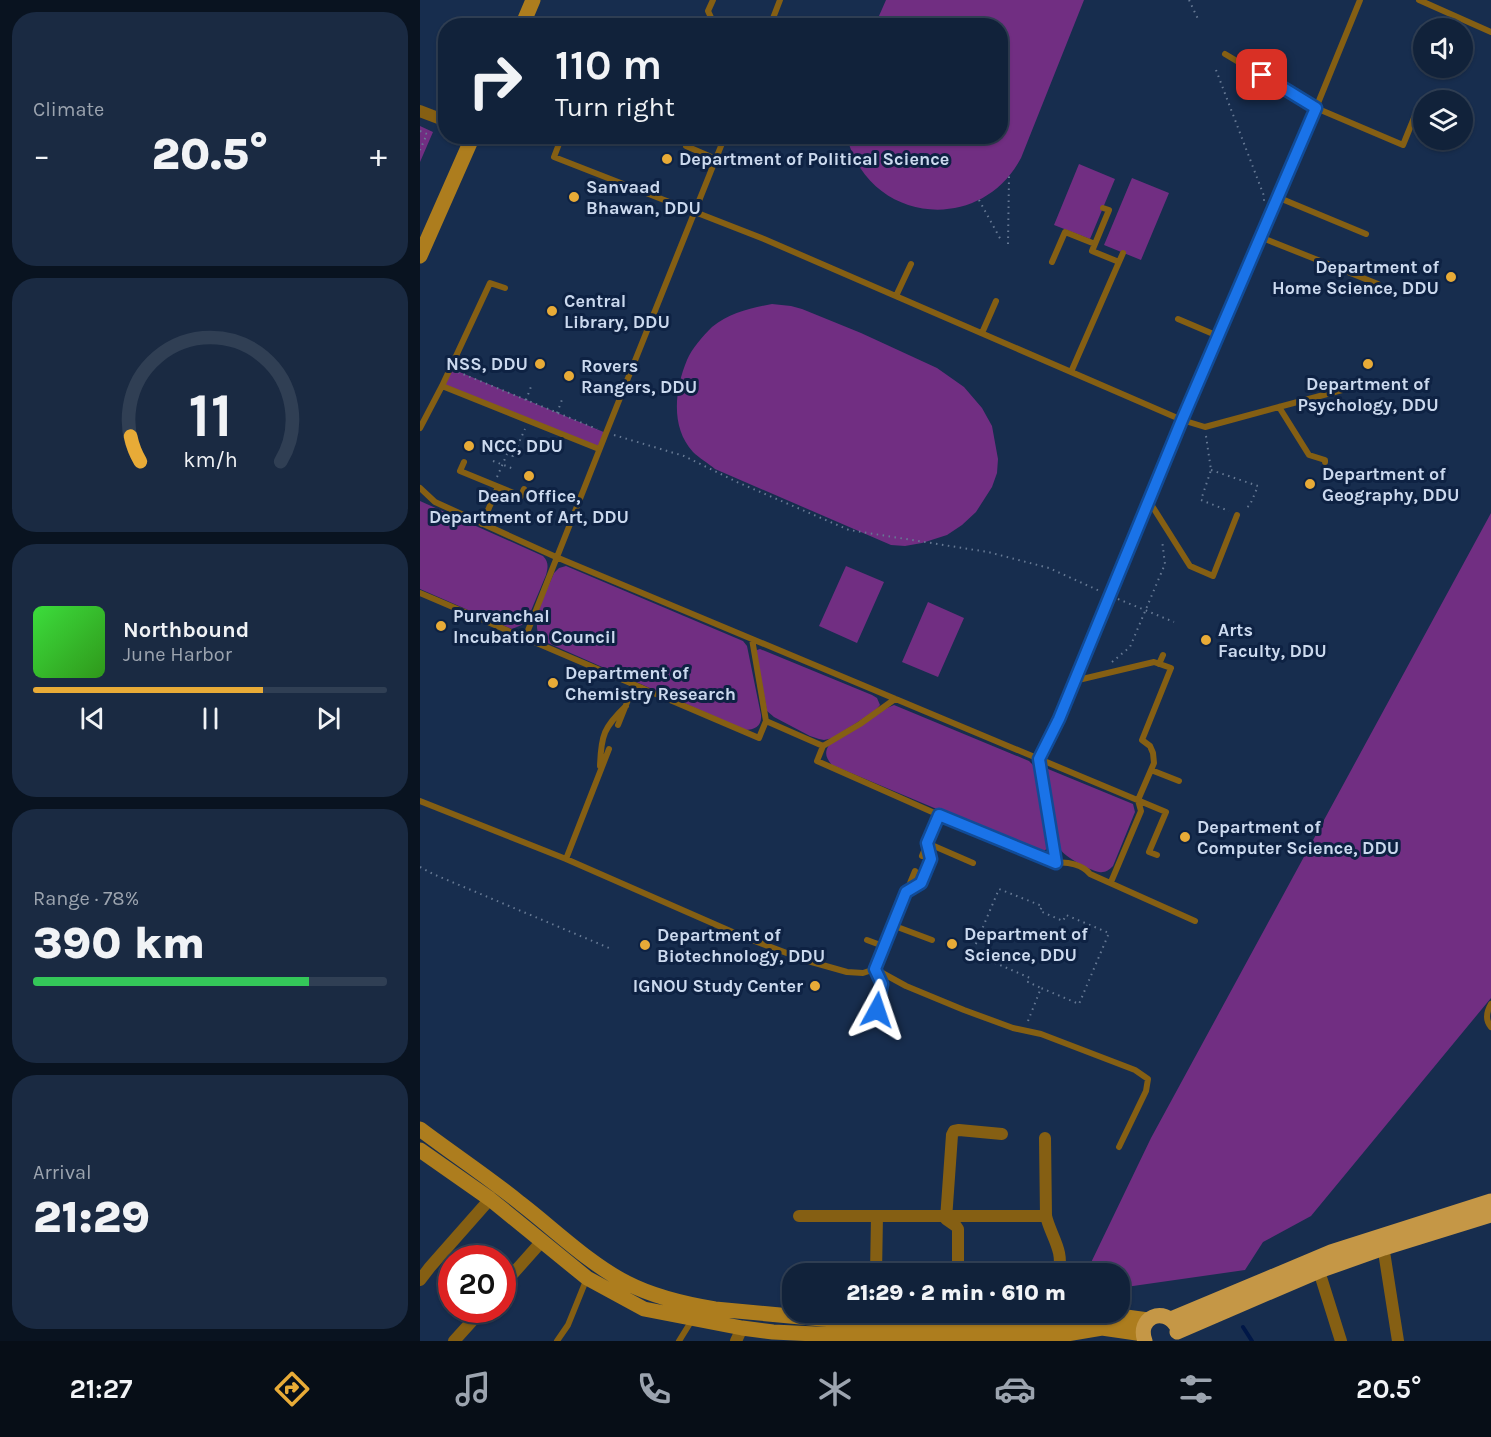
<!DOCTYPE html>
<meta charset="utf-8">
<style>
body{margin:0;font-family:Karla,sans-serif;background:#1a2a42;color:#f1f3f6;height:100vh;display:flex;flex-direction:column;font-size:22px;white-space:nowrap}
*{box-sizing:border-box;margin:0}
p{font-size:20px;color:#9ca4af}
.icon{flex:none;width:33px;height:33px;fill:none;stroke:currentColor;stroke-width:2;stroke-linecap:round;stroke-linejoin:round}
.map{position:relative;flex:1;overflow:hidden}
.panel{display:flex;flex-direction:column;gap:12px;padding:12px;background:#091320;width:420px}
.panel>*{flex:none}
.banner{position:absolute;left:18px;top:18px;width:570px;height:126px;border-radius:24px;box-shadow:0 2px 4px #0004,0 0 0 2px #303f54;background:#11223a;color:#f1f3f6;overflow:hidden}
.controls{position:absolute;left:993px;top:18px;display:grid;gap:12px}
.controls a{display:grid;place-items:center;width:60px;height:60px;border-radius:50%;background:#11223a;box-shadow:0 2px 4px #0004,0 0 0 2px #303f54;font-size:30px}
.speed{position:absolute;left:18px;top:1245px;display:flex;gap:12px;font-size:30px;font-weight:700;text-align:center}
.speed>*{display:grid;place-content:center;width:78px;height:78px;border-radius:50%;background:#11223a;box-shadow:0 2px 4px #0004,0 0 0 2px #303f54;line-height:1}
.speed .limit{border:9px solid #d22;background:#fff;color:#111}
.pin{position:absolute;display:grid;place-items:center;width:51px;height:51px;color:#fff;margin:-26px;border-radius:12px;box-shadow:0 3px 9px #0006}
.me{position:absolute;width:66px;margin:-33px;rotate:5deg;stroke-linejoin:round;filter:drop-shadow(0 0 4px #0008)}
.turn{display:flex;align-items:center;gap:21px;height:126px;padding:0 18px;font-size:27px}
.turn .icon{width:78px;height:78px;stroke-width:2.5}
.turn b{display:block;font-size:42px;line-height:51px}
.big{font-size:45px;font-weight:800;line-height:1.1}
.panel .tile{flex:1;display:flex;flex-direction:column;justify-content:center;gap:9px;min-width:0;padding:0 21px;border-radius:24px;background:#1a2a42}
.panel .dial{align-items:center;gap:0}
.dial svg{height:156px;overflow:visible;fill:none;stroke:#303f54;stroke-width:7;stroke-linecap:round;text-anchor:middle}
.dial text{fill:#f1f3f6;stroke:none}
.song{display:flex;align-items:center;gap:18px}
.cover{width:72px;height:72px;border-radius:9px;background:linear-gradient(135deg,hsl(120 70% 55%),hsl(110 70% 35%))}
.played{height:6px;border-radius:3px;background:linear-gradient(90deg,#e8ab37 65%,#303f54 65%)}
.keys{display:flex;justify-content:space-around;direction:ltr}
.heat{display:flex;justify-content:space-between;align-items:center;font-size:33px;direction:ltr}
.charge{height:9px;border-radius:4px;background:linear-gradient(90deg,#34c759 78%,#303f54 0)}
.trip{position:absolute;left:362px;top:1263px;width:348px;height:60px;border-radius:24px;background:#11223a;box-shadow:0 2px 4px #0004,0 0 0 2px #303f54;font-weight:800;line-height:60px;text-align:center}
.tab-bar{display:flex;height:96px;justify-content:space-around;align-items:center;background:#070e17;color:#9ca4af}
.tab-bar .icon{width:42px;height:42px}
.tab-bar .active{color:#e8ab37}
.tab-bar b{font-size:27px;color:#f1f3f6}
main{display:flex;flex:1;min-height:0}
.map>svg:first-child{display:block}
</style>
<main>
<section class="panel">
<div class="tile"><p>Climate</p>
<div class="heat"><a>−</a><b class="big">20.5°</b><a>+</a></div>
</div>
<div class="tile dial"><svg viewBox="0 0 100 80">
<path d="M14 69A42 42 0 1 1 86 69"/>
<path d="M14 69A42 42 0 0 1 9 56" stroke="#e8ab37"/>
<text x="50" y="56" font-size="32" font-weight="700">11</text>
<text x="50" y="72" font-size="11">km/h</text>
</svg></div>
<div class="tile">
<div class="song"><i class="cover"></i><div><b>Northbound</b><p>June Harbor</p></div></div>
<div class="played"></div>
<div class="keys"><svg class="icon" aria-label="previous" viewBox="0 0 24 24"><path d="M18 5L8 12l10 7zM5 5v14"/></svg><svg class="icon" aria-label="pause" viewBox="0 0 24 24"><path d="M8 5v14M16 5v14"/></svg><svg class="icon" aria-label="next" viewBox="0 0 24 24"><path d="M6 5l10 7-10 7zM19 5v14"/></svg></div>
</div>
<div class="tile"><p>Range · 78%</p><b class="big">390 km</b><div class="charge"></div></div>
<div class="tile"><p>Arrival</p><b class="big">21:29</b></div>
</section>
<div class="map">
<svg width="1071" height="1341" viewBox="0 0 1071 1341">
<rect width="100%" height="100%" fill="#172d4e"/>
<path fill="#712e82" d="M 466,0 L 664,0 L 601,158 C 560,236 448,223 427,137 L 580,136 L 580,26 L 455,25 Z
M 0,126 L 13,132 L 0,162 Z
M 659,164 L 695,179 L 670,239 L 634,225 Z
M 712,178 L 749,193 L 721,260 L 684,245 Z
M 352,304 L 371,306 L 382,309 L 441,333 L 517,368 L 544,387 L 562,408 L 572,426 L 578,459 L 577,473 L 572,487 L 556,512 L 542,525 L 527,535 L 502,543 L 485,546 L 471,545 L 295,469 C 288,463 279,458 273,452 C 250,427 255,389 267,360 C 272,348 283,336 292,327 C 309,313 331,308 352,304 Z
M 30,368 L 186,433 L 179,449 L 22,386 Z
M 0,501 L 123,556 C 129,562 128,568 126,575 L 108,618 L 104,624 L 92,629 L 0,589 Z
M 1071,513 L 1071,998 L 891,1216 L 843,1242 L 825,1270 L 699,1288 L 699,1274 L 666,1273 L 731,1138 Z
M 146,566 L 323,641 L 327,646 L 341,715 C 342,726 335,730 325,730 L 121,640 C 109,620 126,593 134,573 L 139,568 Z
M 426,566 L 464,582 L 437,643 L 399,626 Z
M 508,602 L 544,618 L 518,677 L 482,662 Z
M 340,649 L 452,695 L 457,698 L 460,705 L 455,711 L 413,738 L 404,740 L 399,739 L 390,736 L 354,717 L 347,711 L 336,654 L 337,650 Z
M 474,705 L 609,761 L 618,770 L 630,841 C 628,851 623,853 614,850 L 412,765 C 406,758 404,753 409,745 L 467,708 Z
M 628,769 L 713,804 L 715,812 L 693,866 C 689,870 685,873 679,872 C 669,870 645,857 640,849 L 626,780 L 626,770 Z"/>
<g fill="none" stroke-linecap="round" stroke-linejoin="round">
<path stroke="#001747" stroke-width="4" d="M 823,1327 L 832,1341"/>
<path stroke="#667994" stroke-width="2" stroke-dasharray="1.5 4.5" stroke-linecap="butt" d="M 769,0 L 778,19
M 796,70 L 844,196 L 844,203
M 0,131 L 7,134 L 0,150
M 559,200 L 582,242
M 588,244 L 589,176
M 38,372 L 177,429
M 106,400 L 112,384
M 137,413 L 143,397
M 194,435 L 264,456 L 317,482 L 429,530 L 568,552 L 629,568 L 682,592
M 786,436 L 791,470 L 781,500 L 809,511
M 73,461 L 94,469
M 791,470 L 838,486 L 830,505 L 825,509
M 77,477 L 87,454 L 93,456 L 105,429
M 698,599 L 754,622
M 692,662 L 710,647 L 745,564 L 742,540
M 0,867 L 13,874 L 189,948
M 608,1021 L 621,988 L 659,1004 L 689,933 L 646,915 L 643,921 L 620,911 L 622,906 L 579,889 L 552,953 L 610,978 L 608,982 L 621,988"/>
<path stroke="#855f13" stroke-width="6" d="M 293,0 L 288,11 L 294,24 L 296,26
M 999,0 L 1071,32
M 350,26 L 360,0
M 805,54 L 896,108 L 983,145 L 996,113
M 142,136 L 134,157 L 344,239 L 762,420 L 785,427 L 937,386
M 266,146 L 296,159
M 857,197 L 946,234
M 840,237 L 958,284
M 632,262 L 645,232 L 675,244
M 699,262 L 703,253
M 476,296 L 491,264
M 758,319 L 798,336
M 562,333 L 576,301
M 651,372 L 699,262 L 672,251 L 689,210 L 683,208
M 22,386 L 179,449
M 859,407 L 889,455 L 905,460 L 905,462
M 0,428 L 22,386 L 70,283 L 85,288
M 44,462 L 40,471 L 101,496 L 104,489
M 0,488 L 15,502 L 136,557 L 746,812 L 729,852 L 737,855
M 729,501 L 770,566 L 793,576 L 817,515
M 62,524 L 78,487
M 0,593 L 339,738 L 346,721 L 403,746 L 397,761 L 519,815 L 636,863 C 647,861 663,865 670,874 L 775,921
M 105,638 L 186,433 L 305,136
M 332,639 L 346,721
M 739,664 L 743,655
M 654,681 L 734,662 L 751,668 L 722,740 L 730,746 L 733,753 L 734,763 L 718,800 L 721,811 L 691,882
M 198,725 L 214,685
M 403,746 L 440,724 L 475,699
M 180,766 C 181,735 184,727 206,706
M 731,770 L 759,781
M 0,801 L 146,859 L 324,937 L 388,961 L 427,972 L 443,973 L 455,969 L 495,871
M 507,843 L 553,863
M 502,856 L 519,815
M 146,859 L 189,749
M 636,863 L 619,759 L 639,719 L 762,420 L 896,108 L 940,0
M 486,892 L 501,883 L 511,859 L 507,843
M 472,925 L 512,940
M 447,940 L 463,946
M 455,969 L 486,986 L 544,1010 L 593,1028 L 621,1034 L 715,1070 L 728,1079 L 726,1091 L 699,1147
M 455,970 L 462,984 L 457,1010
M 1071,1004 C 1067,1011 1065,1020 1071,1027
M 137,1341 L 148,1325 L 167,1278
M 259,1341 L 272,1320"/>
<path stroke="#855f13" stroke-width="12" d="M 0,111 L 26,121
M 625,1138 L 626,1216 C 631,1237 645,1251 638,1274
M 379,1216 L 626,1216
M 962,1239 L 978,1341
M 899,1271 L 921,1341
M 456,1274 L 457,1216
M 538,1274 L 538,1229 L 536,1226 L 526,1219 L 532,1135 L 534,1131 L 539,1130 L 582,1134
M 0,1280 L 10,1267 L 70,1199
M 82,1286 L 122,1241
M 534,1333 L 536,1312
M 34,1341 L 62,1310
M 316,1341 L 322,1328"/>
<path stroke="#ad7d1e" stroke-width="15" d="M 102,26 L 113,0
M 0,256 L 53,136
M 0,1129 C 33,1154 68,1177 100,1203 C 134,1229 168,1263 207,1283 C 234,1297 265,1304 295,1309 L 456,1324 L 622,1326 L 692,1315 L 728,1320
M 0,1150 L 70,1199 L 167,1278 L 224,1309 L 322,1328 L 353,1332 L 417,1335 L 456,1338 L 534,1340 L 582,1338 L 618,1339 L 682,1328 L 723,1334"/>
<path stroke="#c59746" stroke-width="15" d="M 751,1319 L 911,1252 L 1071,1201
M 757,1332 L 899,1271 L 964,1248 L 1071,1215
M 725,1341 C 716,1318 744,1305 757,1327"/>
</g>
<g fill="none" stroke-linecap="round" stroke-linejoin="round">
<g stroke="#114b97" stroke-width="15">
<path id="route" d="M 457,1010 L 462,984 L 455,969 L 486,892 L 501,883 L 511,859 L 507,843 L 519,815 L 636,863 L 619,759 L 639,719 L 762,420 L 896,108 L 842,75"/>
</g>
<use href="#route" stroke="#1a73e8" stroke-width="10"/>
</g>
<g fill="#e8ab37" stroke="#0e2243" stroke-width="2">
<circle cx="247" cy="159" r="6"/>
<circle cx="154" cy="197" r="6"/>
<circle cx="1031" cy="277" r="6"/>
<circle cx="132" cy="311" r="6"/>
<circle cx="120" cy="364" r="6"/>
<circle cx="948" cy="364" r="6"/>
<circle cx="149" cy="376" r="6"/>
<circle cx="49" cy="446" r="6"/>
<circle cx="109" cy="476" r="6"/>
<circle cx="890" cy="484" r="6"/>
<circle cx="21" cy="626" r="6"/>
<circle cx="786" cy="640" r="6"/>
<circle cx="133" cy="683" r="6"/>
<circle cx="765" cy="837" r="6"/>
<circle cx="532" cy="944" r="6"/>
<circle cx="225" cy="945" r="6"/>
<circle cx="395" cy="986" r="6"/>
</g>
<g text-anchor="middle" stroke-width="6" stroke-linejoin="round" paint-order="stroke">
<g font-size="18" font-weight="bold" fill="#cbd9ee" stroke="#0e2243" text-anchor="start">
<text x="259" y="165">Department of Political Science</text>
<text x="166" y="193">Sanvaad<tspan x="166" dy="21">Bhawan, DDU</tspan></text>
<text x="1019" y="273" text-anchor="end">Department of<tspan x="1019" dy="21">Home Science, DDU</tspan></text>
<text x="144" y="307">Central<tspan x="144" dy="21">Library, DDU</tspan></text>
<text x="108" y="370" text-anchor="end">NSS, DDU</text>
<text x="161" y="372">Rovers<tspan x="161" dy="21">Rangers, DDU</tspan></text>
<text x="948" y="390" text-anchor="middle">Department of<tspan x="948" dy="21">Psychology, DDU</tspan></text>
<text x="61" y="452">NCC, DDU</text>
<text x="902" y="480">Department of<tspan x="902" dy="21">Geography, DDU</tspan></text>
<text x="109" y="502" text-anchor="middle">Dean Office,<tspan x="109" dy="21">Department of Art, DDU</tspan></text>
<text x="33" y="622">Purvanchal<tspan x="33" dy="21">Incubation Council</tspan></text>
<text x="798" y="636">Arts<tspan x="798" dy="21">Faculty, DDU</tspan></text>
<text x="145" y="679">Department of<tspan x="145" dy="21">Chemistry Research</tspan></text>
<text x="777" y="833">Department of<tspan x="777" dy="21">Computer Science, DDU</tspan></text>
<text x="544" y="940">Department of<tspan x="544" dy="21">Science, DDU</tspan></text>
<text x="237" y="941">Department of<tspan x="237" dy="21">Biotechnology, DDU</tspan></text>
<text x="383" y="992" text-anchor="end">IGNOU Study Center</text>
</g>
</g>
</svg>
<div class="controls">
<a><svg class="icon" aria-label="sound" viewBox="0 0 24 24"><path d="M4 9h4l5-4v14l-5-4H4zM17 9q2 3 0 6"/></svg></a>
<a><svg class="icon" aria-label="layers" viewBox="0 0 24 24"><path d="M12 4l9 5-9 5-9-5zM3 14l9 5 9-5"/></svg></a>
</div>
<div class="speed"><div class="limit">20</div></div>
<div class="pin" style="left:842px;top:75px;background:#d93025"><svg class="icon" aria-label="arrive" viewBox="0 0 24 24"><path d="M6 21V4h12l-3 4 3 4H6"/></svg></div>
<svg class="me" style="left:457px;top:1010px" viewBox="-20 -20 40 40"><path d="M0-17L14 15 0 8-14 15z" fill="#1a73e8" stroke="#fff" stroke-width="4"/></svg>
<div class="trip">21:29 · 2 min · 610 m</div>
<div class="banner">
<div class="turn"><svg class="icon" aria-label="right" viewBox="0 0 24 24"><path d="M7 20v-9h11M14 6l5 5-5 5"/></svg><div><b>110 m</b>Turn right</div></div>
</div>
</div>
</main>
<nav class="tab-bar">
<b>21:27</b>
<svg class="icon active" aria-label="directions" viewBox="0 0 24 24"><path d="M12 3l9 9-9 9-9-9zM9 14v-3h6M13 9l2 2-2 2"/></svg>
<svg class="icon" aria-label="music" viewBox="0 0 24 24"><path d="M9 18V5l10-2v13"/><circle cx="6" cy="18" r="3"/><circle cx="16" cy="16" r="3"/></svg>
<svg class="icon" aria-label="phone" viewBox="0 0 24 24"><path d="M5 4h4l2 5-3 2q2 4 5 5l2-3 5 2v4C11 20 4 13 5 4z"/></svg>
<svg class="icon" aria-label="climate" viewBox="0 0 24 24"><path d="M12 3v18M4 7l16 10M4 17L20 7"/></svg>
<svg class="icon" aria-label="car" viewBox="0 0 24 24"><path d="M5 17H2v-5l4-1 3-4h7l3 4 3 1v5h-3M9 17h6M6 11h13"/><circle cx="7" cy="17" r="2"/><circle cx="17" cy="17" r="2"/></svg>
<svg class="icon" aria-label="filters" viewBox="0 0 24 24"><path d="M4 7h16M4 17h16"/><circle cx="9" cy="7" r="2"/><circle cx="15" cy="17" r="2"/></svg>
<b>20.5°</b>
</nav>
